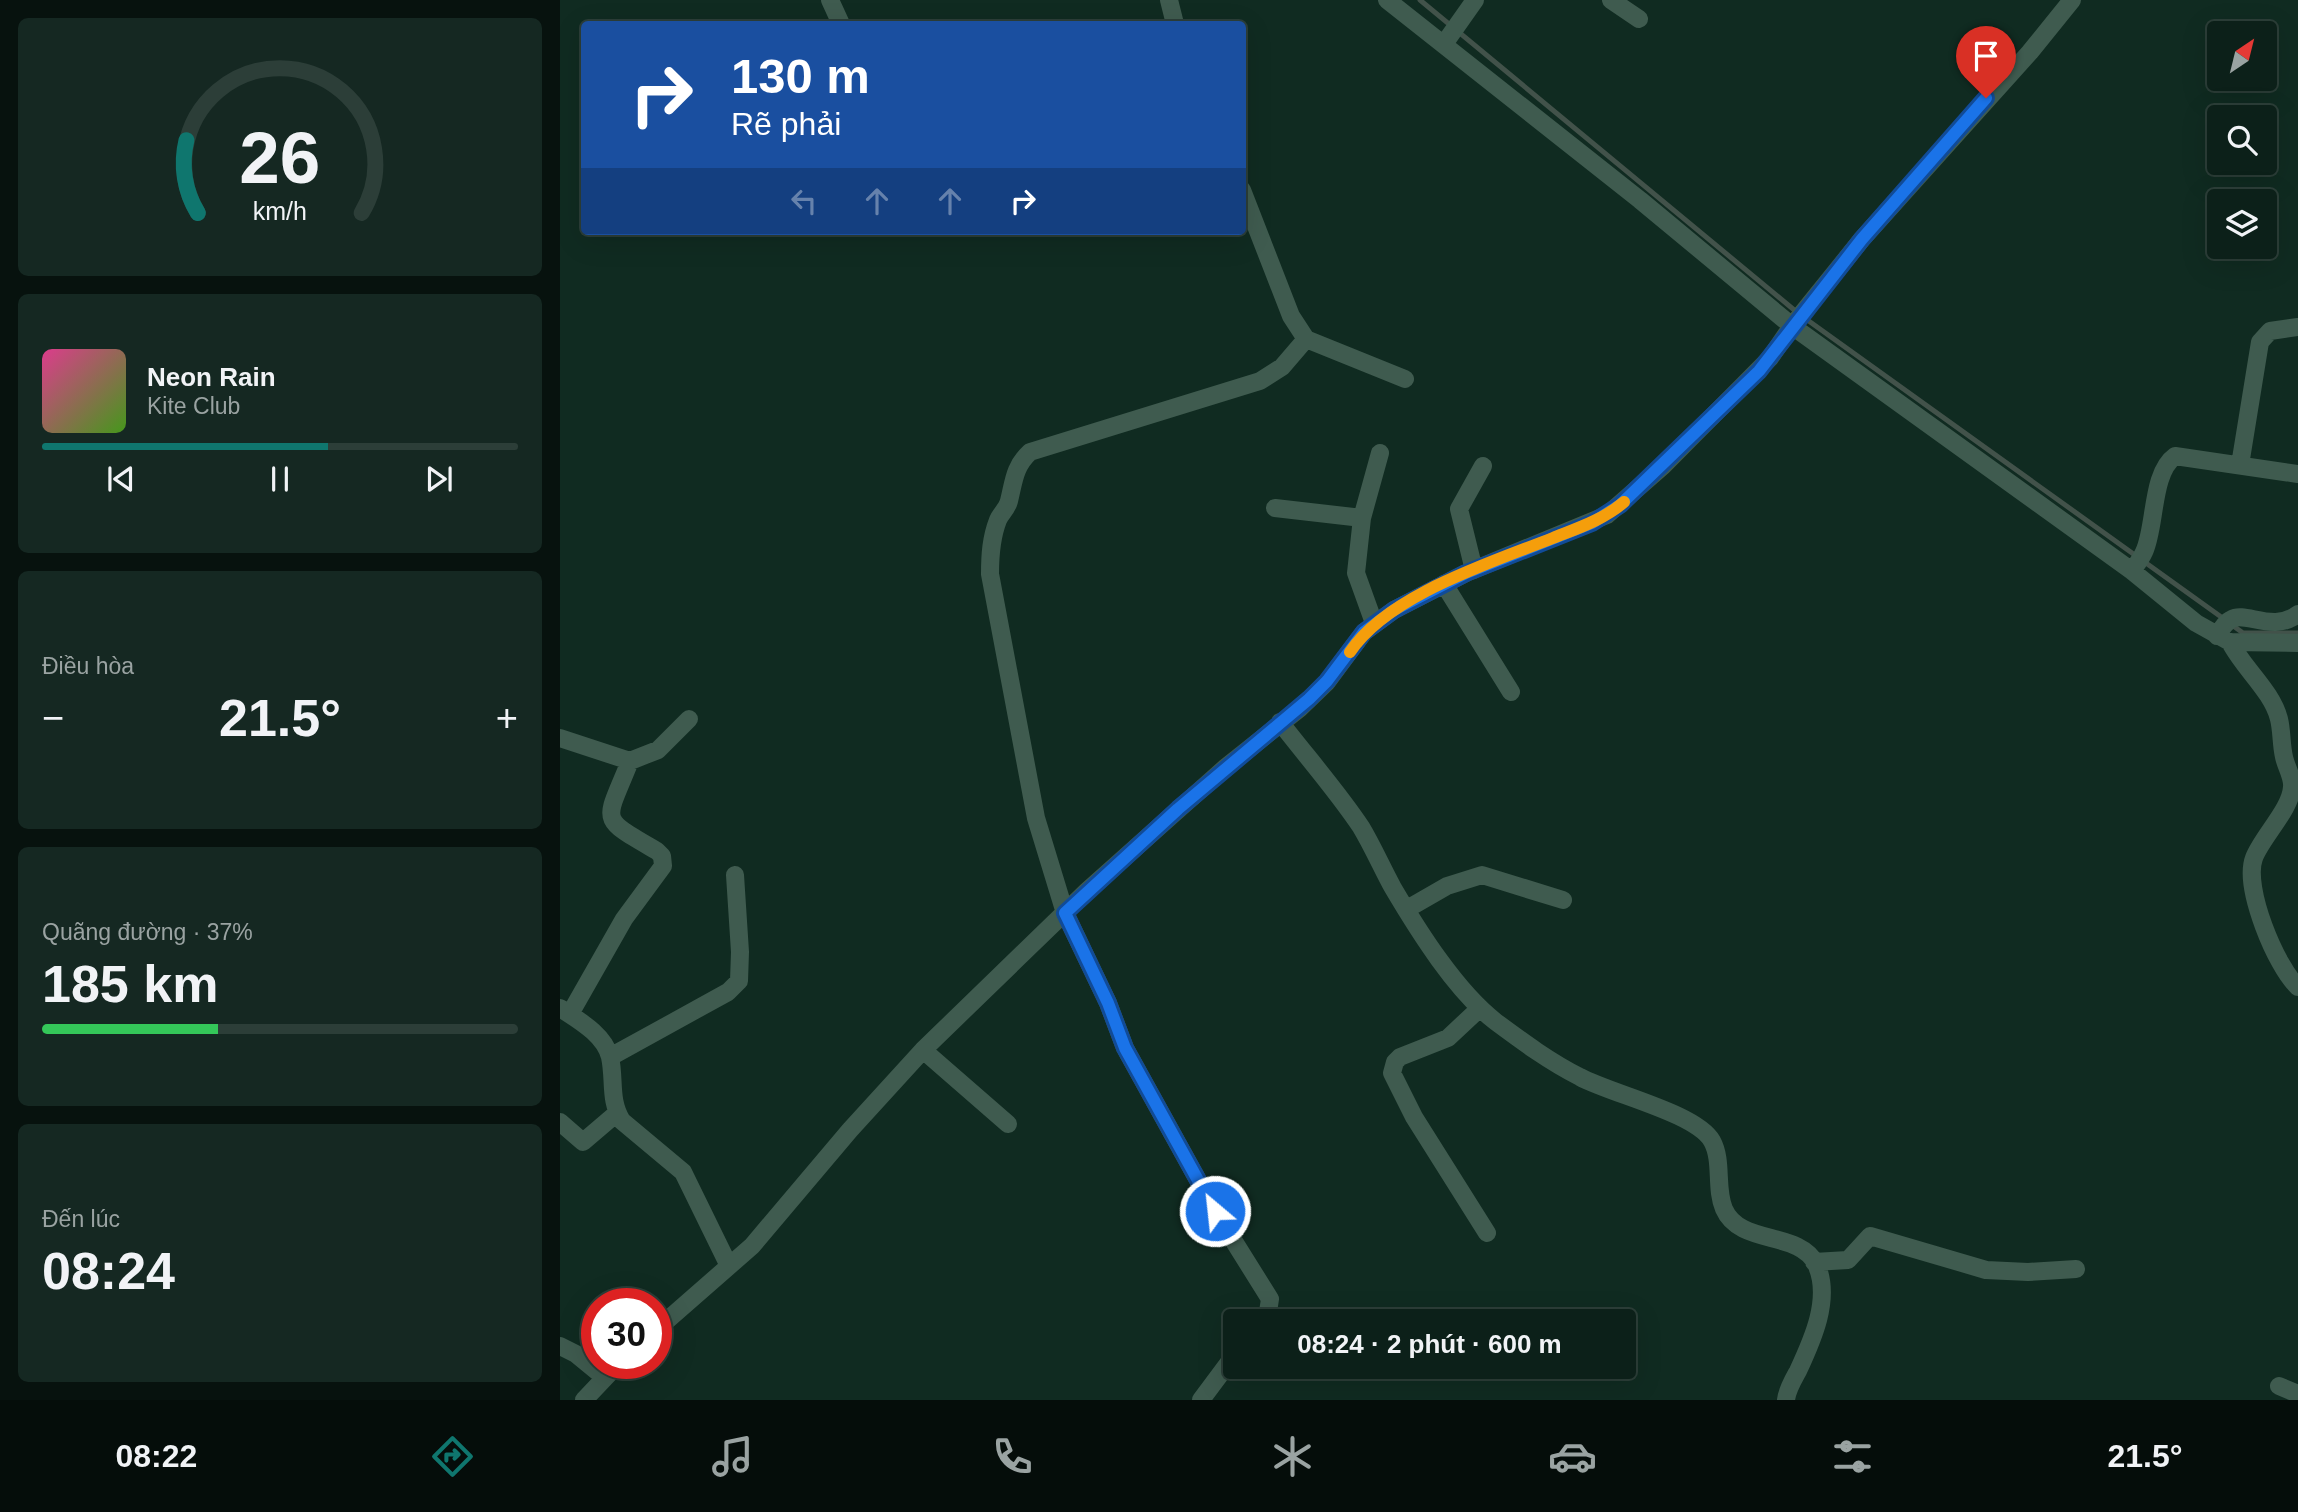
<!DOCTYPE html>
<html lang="vi">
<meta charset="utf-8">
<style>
body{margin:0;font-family:Helvetica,sans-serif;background:#152822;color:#f1f3f6;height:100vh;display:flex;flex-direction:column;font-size:26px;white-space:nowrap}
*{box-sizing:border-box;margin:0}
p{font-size:23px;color:#9aa3a2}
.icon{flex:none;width:38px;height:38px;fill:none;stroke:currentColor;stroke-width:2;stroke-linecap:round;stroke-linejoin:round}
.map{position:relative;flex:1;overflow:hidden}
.panel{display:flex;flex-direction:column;gap:18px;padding:18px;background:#07120e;width:560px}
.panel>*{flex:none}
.top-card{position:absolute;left:21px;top:21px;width:665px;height:214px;border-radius:7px;box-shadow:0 7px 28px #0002,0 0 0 2px #2c3e38;background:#1a4fa0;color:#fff;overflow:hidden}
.needle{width:46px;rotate:35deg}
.controls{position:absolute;left:1647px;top:21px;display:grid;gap:14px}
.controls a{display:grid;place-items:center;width:70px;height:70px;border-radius:7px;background:#0c2019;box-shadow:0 7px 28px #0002,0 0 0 2px #2c3e38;font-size:35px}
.speed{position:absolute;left:21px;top:1288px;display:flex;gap:14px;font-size:35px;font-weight:700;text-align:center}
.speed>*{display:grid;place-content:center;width:91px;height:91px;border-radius:50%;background:#0c2019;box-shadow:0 7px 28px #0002,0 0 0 2px #2c3e38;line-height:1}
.speed .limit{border:10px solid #d22;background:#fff;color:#111}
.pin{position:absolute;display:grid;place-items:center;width:60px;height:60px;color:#fff;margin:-72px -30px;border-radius:50% 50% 50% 0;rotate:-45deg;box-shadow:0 0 7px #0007}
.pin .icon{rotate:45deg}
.me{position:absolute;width:77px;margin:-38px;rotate:332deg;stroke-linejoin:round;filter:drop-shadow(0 0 5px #0008)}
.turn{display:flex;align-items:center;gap:24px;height:147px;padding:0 35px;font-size:32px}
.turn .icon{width:91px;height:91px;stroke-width:2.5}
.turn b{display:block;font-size:49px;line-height:60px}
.lanes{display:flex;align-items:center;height:66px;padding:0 35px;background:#0003;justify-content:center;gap:35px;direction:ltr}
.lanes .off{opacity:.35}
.big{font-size:52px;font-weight:700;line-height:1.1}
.panel .card{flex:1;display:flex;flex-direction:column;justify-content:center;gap:10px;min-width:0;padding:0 24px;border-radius:10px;background:#152822}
.panel .dial{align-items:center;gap:0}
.dial svg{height:182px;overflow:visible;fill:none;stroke:#2c3e38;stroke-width:7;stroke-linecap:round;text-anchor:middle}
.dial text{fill:#f1f3f6;stroke:none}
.song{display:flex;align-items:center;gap:21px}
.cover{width:84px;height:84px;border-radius:10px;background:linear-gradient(135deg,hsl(330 70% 55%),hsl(100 70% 35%))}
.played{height:7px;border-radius:4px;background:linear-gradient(90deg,#0f766e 60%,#2c3e38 60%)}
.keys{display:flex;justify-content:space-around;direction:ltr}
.heat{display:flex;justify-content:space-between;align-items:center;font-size:38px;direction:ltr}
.charge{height:10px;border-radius:5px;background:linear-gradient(90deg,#34c759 37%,#2c3e38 0)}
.trip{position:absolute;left:663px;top:1309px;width:413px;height:70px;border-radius:7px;background:#0c2019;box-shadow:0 7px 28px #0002,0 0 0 2px #2c3e38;font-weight:700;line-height:70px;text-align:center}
.tabs{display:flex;height:112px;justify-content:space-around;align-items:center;background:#050d0a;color:#9aa3a2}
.tabs .icon{width:49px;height:49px}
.tabs .on{color:#0f766e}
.tabs b{font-size:32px;color:#f1f3f6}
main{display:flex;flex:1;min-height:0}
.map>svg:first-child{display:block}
</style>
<main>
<section class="panel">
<div class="card dial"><svg viewBox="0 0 100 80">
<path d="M14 69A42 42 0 1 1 86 69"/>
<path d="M14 69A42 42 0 0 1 9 37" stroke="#0f766e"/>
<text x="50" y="56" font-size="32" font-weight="700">26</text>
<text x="50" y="72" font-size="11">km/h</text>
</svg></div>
<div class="card">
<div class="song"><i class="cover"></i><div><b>Neon Rain</b><p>Kite Club</p></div></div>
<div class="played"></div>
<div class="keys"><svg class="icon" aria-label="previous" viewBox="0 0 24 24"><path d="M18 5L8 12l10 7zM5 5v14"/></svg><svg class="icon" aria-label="pause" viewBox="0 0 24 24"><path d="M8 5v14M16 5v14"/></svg><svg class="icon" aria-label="next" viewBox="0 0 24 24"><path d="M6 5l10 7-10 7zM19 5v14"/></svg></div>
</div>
<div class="card"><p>Điều hòa</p>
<div class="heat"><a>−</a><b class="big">21.5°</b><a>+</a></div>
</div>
<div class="card"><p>Quãng đường · 37%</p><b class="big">185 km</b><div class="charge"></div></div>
<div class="card"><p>Đến lúc</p><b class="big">08:24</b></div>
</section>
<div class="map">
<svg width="1738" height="1400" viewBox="0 0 1738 1400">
<rect width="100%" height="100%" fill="#102b21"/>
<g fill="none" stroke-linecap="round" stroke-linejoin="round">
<path stroke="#42524a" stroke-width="5" d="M 860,0 L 1239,314 L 1664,619
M 1672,625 L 1683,633 L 1738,633"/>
<path stroke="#3f5b4f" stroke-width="18" d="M 270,0 L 281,24
M 609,0 L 615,24
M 827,0 L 1080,200 L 1232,326 L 1572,571 L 1636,623 L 1670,642 L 1738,643
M 1051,0 L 1079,19
M 884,44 L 915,0
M 682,190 L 731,316 L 746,339 L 845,379
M 1680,465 L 1700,342 L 1710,331 L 1738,327
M 715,508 L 802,518
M 914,570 L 899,509 L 923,466
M 1572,571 C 1576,565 1581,559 1584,552 C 1596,527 1591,473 1615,456 L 1738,474
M 884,584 L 951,692
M 814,623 L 796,573 L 802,518 L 820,453
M 1657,636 C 1661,630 1665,622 1672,619 C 1685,611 1714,633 1738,614
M 1670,642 C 1683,668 1712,691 1719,719 C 1722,731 1721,744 1724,757 C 1726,767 1733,777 1732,787 C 1731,809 1702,837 1694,858 C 1683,887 1716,967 1738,987
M 720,722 C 747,757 777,791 801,827 C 813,847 822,868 833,888 C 859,932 896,991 936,1022 C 963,1042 990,1062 1020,1077 C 1051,1094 1136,1113 1152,1141 C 1163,1161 1155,1188 1164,1209 C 1180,1246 1239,1230 1256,1264 C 1272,1298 1252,1341 1238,1371 C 1233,1380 1227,1390 1226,1400
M 0,738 L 70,761
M 847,909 L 887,886 L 922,875 L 1003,900
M 0,1008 C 18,1020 44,1034 50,1057 C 55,1080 49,1100 62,1121 L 123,1172 L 169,1266
M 920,1008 L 888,1038 L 840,1057 L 835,1062 L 832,1073 L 854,1117 L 927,1233
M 10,1014 L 64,919 L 103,866 L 102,856 L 97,851 C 37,816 45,824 70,761 L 98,750 L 129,719
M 363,1050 L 448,1124
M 50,1057 L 168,992 L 179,981 L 180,952 L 175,875
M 0,1122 L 23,1142 L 57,1113
M 1254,1262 L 1288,1260 L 1310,1236 L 1426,1270 L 1468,1272 L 1516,1269
M 701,1321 L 708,1312 L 710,1299 L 655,1211 L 565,1048 L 548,1003 L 505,913 L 476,818 L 430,574 C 430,555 431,538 438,520 C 441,513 447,509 449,501 C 454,481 454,467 470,452 L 700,381 L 722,367 L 746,339
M 96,1330 L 192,1246 L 290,1130 L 363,1050 L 527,891 L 666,767 L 739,709 L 767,682 L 804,632 L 834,610 L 906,573 L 1047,515 L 1103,466 L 1210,358 L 1232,326 L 1302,239 L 1470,52 L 1512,0
M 0,1346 L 16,1354 L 44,1377
M 1719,1386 L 1738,1394
M 24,1400 L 59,1363
M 641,1400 L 676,1353"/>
</g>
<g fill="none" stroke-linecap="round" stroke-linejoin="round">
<g stroke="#114b97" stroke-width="18">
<path id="route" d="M 655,1211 L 565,1048 L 548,1003 L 505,913 L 618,809 L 749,699 L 767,681 L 804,632 L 834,610 L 906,573 L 1032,523 L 1060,505 L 1199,371 L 1302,239 L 1426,98"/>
</g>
<use href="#route" stroke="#1a73e8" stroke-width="12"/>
<path stroke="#f59e0b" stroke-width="12" d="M 790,652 C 828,595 930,563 993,538 C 1018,528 1043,520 1064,502"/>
</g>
</svg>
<div class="controls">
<a><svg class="needle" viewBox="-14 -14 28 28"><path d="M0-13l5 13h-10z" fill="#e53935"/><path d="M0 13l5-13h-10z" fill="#9aa3a2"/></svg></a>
<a><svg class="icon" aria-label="search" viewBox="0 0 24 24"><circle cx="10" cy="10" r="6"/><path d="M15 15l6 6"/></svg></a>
<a><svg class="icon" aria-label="layers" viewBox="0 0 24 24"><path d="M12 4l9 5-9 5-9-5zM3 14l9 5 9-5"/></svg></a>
</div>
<div class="speed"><div class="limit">30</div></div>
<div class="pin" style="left:1426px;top:98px;background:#d93025"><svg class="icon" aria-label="arrive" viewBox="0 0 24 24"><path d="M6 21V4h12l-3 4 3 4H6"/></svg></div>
<svg class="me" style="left:655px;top:1211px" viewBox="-20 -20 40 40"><circle r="17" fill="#1a73e8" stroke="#fff" stroke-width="3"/><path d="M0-11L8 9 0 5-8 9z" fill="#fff"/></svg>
<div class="trip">08:24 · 2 phút · 600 m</div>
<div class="top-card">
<div class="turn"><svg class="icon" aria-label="right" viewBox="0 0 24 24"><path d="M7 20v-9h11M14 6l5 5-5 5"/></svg><div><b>130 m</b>Rẽ phải</div></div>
<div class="lanes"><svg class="icon off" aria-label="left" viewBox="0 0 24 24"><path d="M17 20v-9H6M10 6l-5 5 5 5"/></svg><svg class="icon off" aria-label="ahead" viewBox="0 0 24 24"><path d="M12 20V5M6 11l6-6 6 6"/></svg><svg class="icon off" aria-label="ahead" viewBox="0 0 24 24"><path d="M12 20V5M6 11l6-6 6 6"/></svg><svg class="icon" aria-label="right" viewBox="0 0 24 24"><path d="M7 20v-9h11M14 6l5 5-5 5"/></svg></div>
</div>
</div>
</main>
<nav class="tabs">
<b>08:22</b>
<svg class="icon on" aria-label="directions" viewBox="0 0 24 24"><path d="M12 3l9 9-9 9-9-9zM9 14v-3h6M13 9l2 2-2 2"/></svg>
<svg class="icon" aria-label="music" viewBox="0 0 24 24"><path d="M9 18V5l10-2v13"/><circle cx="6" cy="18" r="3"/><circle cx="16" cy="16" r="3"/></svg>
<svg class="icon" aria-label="phone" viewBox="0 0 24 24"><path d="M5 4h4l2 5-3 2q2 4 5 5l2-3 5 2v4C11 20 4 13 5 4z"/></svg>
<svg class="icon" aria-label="climate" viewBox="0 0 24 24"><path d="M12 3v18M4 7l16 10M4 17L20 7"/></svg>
<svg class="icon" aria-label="car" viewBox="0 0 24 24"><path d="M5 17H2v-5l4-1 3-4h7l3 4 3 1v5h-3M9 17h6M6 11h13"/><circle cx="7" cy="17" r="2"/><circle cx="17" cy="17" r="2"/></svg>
<svg class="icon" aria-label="filters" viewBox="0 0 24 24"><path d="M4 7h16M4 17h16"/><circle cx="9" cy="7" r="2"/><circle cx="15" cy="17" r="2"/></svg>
<b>21.5°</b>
</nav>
